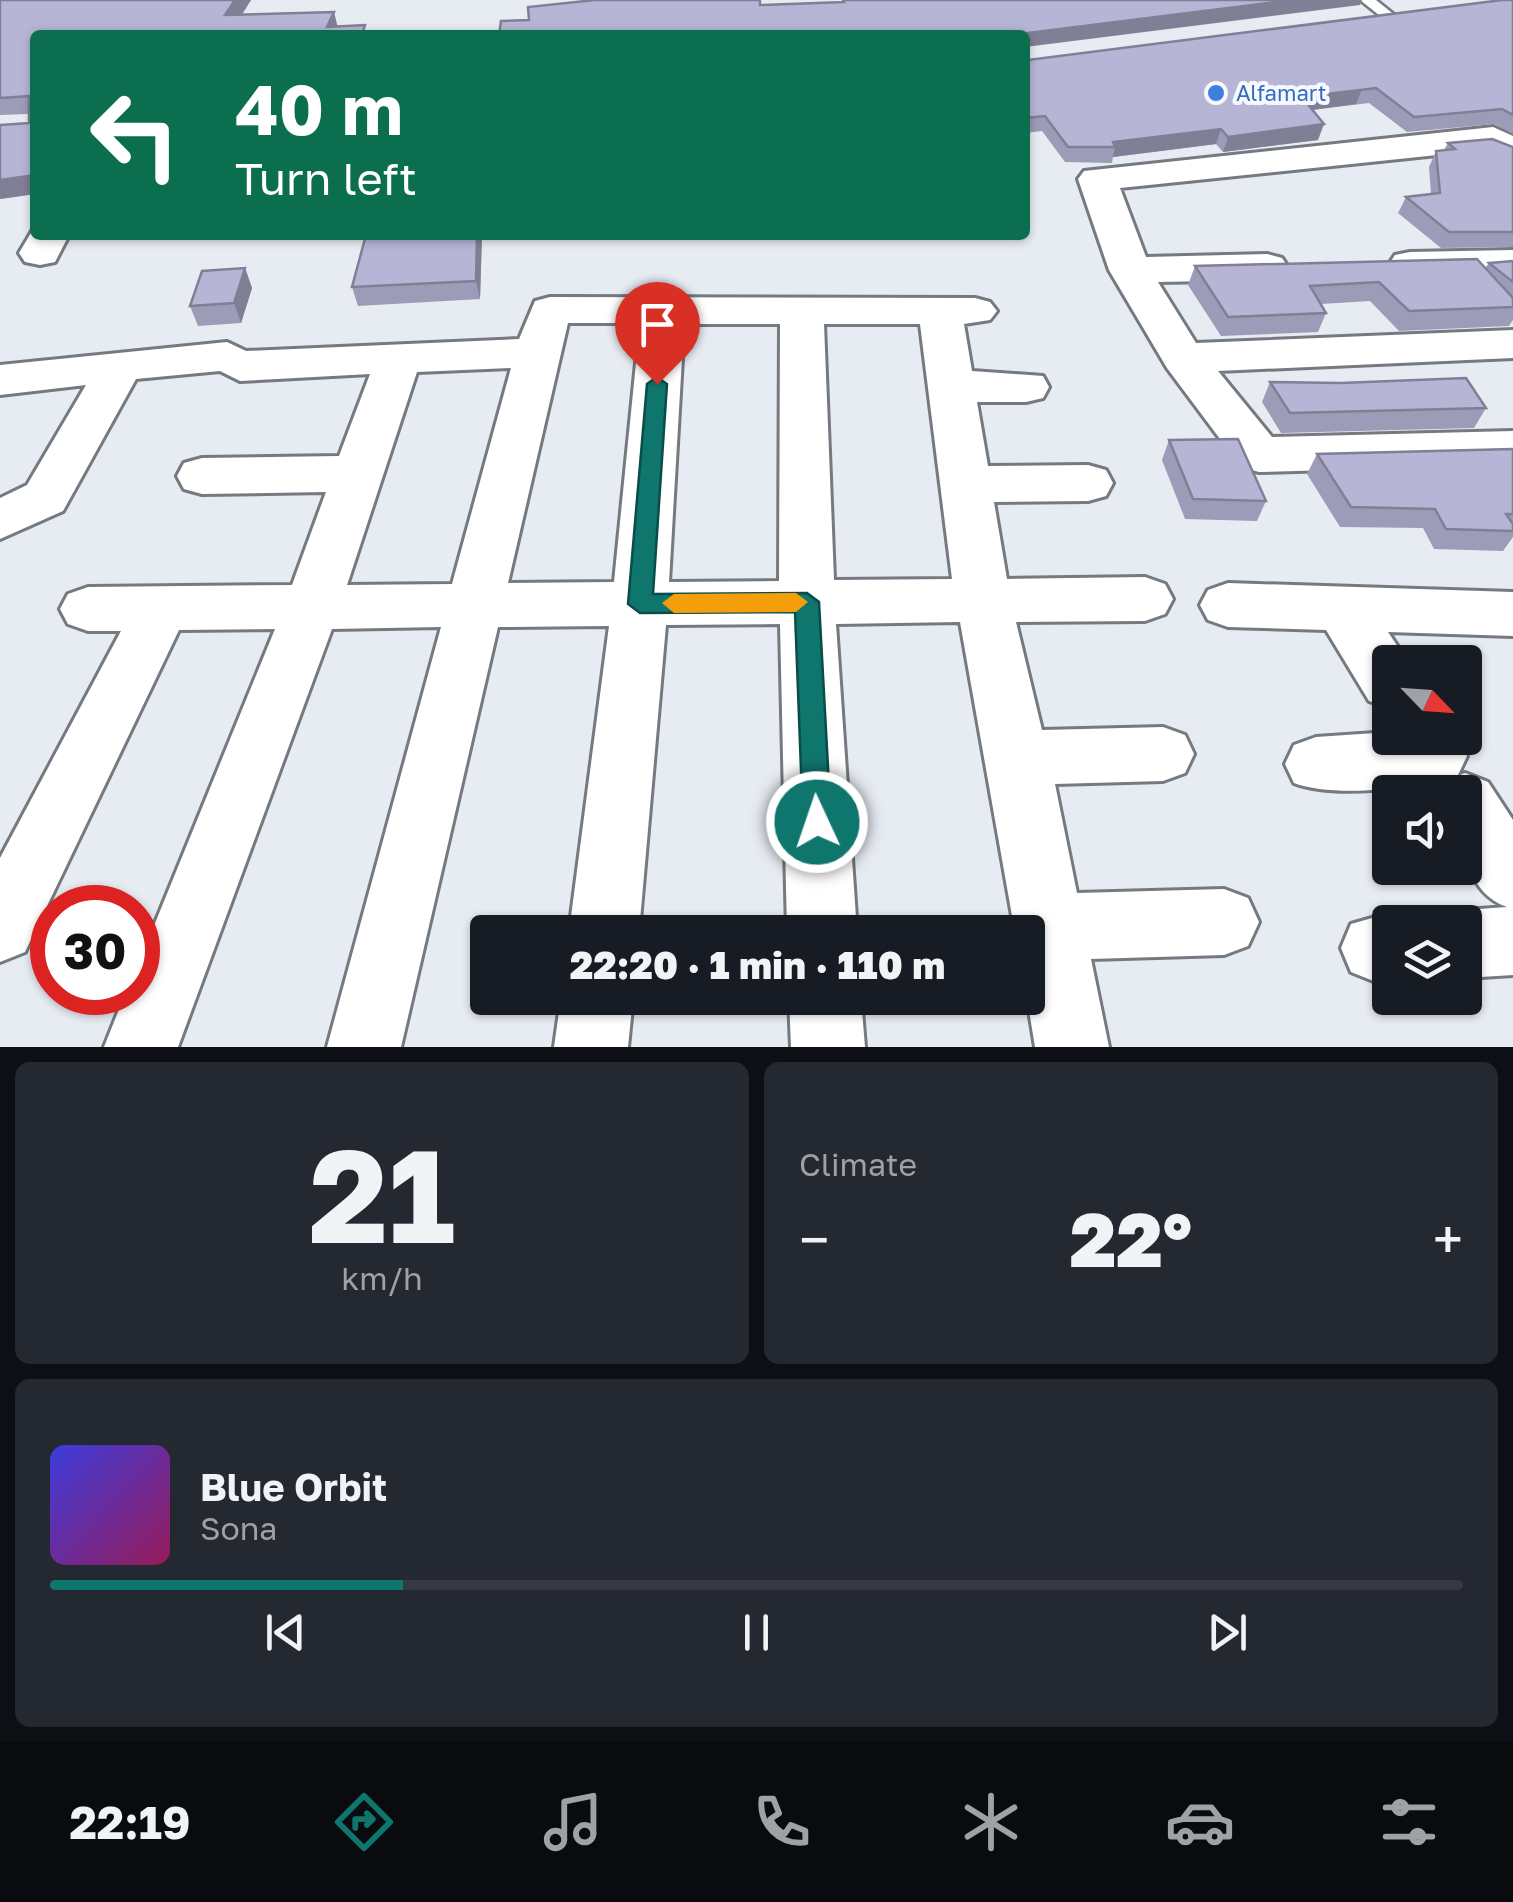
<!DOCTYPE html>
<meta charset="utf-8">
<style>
body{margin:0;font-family:"Golos Text",sans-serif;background:#242831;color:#f1f3f6;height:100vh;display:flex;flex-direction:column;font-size:38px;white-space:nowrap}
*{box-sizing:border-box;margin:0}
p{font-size:32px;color:#9ea1a6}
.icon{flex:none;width:55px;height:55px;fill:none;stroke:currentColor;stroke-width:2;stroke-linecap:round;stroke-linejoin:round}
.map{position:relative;height:1047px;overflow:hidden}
.sheet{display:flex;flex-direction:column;gap:15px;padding:15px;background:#0d0f14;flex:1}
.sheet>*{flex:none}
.hud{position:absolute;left:30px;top:30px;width:1000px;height:210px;border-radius:10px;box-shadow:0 2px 8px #0004;background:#0b6e4f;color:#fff;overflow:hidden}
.needle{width:65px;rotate:115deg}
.fabs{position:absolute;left:1372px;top:645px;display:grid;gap:20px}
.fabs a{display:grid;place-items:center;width:110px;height:110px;border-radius:10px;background:#171b24;box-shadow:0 2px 8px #0004;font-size:50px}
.speed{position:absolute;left:30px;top:885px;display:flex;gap:20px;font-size:50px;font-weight:700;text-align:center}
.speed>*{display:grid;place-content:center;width:130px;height:130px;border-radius:50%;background:#171b24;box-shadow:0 2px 8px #0004;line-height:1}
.speed .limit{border:15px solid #d22;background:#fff;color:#111}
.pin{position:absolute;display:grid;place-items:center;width:85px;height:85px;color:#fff;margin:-102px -42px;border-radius:50% 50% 50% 0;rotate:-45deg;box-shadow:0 0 10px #0007}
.pin .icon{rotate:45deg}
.me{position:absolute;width:110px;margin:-55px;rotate:357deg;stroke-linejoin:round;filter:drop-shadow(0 0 8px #0008)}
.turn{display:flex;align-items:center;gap:35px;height:210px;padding:0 40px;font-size:45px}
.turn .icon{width:130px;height:130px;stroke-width:2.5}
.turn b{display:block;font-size:70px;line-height:85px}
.big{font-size:75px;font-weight:800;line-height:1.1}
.sheet .card{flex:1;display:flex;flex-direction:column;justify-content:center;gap:15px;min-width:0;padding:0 35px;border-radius:15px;background:#242831}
.sheet .dial{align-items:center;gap:0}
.dial b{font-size:130px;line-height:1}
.song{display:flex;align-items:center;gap:30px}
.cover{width:120px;height:120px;border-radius:15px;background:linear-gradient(135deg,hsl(240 70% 55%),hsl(330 70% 35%))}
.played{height:10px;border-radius:5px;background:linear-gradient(90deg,#0f766e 25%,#363941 25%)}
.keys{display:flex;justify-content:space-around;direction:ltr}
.heat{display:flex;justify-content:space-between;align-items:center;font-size:55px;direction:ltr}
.sheet .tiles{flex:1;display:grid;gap:15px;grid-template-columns:1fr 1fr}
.card:last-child{grid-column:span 2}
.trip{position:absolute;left:470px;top:915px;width:575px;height:100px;border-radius:10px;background:#171b24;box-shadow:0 2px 8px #0004;font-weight:800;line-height:100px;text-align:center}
.dock{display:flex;height:160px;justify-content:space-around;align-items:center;background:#090b0e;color:#9ea1a6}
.dock .icon{width:70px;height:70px}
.dock .on{color:#0f766e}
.dock b{font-size:45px;color:#f1f3f6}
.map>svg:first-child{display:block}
</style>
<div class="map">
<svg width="1513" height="1047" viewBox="0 0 1513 1047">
<rect width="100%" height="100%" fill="#e7ecf3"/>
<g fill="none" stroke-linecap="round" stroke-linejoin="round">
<g stroke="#757980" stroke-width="5">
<path id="lane" d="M 1360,0 L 1376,0 L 1396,16 L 1384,19 Z"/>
</g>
<g stroke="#757980" stroke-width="6">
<path id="street" d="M 1493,127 L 1513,136 L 1513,164 L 1485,150 L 1120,188 L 1146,257 L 1267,254 L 1282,258 L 1288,267 L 1282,276 L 1267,280 L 1158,282 L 1196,343 L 1513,330 L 1513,358 L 1218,371 L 1272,437 L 1513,431 L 1513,465 L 1259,472 L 1241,467 L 1167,368 L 1109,270 L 1078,179 L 1084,171 Z
M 35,226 L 35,235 L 69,235 L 55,262 L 40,265 L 25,262 L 19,253 Z
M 1513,250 L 1513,274 L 1410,276 L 1395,273 L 1389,264 L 1395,255 L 1410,252 Z
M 550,297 L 975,298 L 990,302 L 997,311 L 990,320 L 964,324 L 972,371 L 1043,376 L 1049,387 L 1043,398 L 1026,402 L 977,402 L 988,466 L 1088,465 L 1106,470 L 1113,483 L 1106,496 L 1088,501 L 994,502 L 1007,579 L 1145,577 L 1165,584 L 1173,599 L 1165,614 L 1145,621 L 1016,622 L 1042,730 L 1163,727 L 1185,735 L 1194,754 L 1185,773 L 1163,781 L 1055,784 L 1077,893 L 1224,889 L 1248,898 L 1259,922 L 1248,946 L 1224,955 L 1091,959 L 1109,1047 L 1035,1047 L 1027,998 L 1028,932 L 1016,932 L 1014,927 L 960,622 L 836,624 L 857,932 L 787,932 L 780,624 L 666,625 L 639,932 L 569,932 L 609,626 L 498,627 L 401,1047 L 327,1047 L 441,627 L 332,629 L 178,1047 L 104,1047 L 126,992 L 138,992 L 138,965 L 275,629 L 179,630 L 25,952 L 0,962 L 0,858 L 121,631 L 88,631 L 68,624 L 60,609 L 68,594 L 88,587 L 292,585 L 326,492 L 202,494 L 184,489 L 177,476 L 184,463 L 202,458 L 339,456 L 370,374 L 240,381 L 220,371 L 136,379 L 63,511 L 0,539 L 0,498 L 27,485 L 86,385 L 0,395 L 0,365 L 227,342 L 246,351 L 519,339 L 535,301 ZM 568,323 L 640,323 L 614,582 L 508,583 ZM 684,324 L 780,324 L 779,581 L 669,582 ZM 824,324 L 920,324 L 952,579 L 834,580 ZM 511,368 L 452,584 L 347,585 L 417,372 Z
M 1228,583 L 1513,592 L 1513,636 L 1388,632 L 1408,662 L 1390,662 L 1390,708 L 1369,701 L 1326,630 L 1228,627 L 1208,620 L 1200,605 L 1208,590 Z
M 1390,732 L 1390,738 L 1458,738 L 1467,756 L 1458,775 C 1418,789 1333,798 1294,783 L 1285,764 L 1294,745 L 1316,737 Z
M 1465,773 L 1488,782 L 1513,820 L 1513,975 L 1465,978 L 1465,922 L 1439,922 L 1465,910 L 1507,907 C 1459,889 1465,836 1465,792 L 1437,792 L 1442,782 Z
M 1390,913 L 1414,922 L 1390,922 L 1390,981 L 1376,982 L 1351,972 L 1341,948 L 1351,924 Z
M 561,998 L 633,998 L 628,1047 L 554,1047 Z
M 789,998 L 861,998 L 865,1047 L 791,1047 Z"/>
</g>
<use href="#lane" fill="#fff" fill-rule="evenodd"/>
<use href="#street" fill="#fff" fill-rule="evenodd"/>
</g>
<path fill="#9d9cb8" d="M 0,0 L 251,0 L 242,15 L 35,35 L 35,194 L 0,199 L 29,123 L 29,114 L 0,115 Z
M 1513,0 L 1513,134 L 1495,124 L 1407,132 L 1369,103 L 1312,110 L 1318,140 L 1223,152 L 1216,144 L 1113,157 L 1112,163 L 1065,162 L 1042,131 L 1025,133 L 1025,57 L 1028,60 Z
M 1448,143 L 1513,147 L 1513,247 L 1441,248 L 1398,213 L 1406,197 L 1431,194 L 1429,167 L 1436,151 L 1444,150 Z
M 366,235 L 482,235 L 480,299 L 358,306 L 352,287 Z
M 1513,261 L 1513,320 L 1509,326 L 1399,331 L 1370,301 L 1321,304 L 1326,313 L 1318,332 L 1221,336 L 1188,285 L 1195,266 L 1485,268 L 1489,263 Z
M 245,268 L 252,288 L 241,323 L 198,326 L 190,306 Z
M 1270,382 L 1341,383 L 1486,408 L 1474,428 L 1281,433 L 1262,402 Z
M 1169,440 L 1266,501 L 1257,521 L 1185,519 L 1162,460 Z
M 1513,449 L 1513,537 L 1503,551 L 1434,549 L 1423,528 L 1340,527 L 1307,474 L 1317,454 Z"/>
<path fill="#807f96" d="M 235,0 L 251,0 L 230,31 L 225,15 Z
M 1293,0 L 1362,0 L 1360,5 L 1025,47 L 1027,33 Z
M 334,12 L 338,28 L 327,27 Z
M 1362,89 L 1356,104 L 1297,112 L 1302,97 Z
M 1324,124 L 1318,140 L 1223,152 L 1228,137 Z
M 1221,129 L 1216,144 L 1113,157 L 1115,147 L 1113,142 Z
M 35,175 L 35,194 L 0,199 L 0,180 Z
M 477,235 L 482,235 L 480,299 L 476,281 Z
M 245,268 L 252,288 L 241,323 L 234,303 Z"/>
<path fill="#b7b5d6" stroke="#807f96" stroke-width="2.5" d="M 0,0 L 235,0 L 225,15 L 334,12 L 327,27 L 365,25 L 362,35 L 35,35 L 35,175 L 0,180 L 0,125 L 29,123 L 29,96 L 0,98 Z
M 595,0 L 760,0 L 760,5 L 844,2 L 843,0 L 1293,0 L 1027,33 L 1025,47 L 1025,35 L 499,35 L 501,21 L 529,20 L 528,7 Z
M 1502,0 L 1513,0 L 1513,115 L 1502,109 L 1414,117 L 1376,88 L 1302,97 L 1324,124 L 1228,137 L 1221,129 L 1113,142 L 1115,147 L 1068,147 L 1045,116 L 1025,118 L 1025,57 L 1028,60 Z
M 1492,139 L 1513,147 L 1513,232 L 1449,232 L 1406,197 L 1440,193 L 1436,151 L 1455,149 L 1448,143 Z
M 366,235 L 477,235 L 476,281 L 352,287 Z
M 1477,259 L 1513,298 L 1513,307 L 1409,311 L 1379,282 L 1310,286 L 1326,313 L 1228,317 L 1195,266 Z
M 1513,261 L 1513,282 L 1489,263 Z
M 245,268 L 234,303 L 190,306 L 202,271 Z
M 1466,378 L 1486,408 L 1290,413 L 1270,382 L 1341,383 Z
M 1238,439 L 1266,501 L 1193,499 L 1169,440 Z
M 1513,449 L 1513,514 L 1506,514 L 1513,524 L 1513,531 L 1446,529 L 1435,509 L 1351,507 L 1317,454 Z"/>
<path fill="#0f766e" stroke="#0a4d48" stroke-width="2.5" d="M 657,377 L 667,384 L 653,594 L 807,593 L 819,602 L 831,822 L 827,832 L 817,835 L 807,832 L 803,822 L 795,612 L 640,613 L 628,604 L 647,384 Z"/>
<path fill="#f59e0b" d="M 796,593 L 808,602 L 796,612 L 674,613 L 662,603 L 674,594 Z"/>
<circle fill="#3f7fe0" stroke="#f6f9fe" stroke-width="4" cx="1216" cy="93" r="10"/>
<g text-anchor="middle" stroke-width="8" stroke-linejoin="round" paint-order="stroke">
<g font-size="22" fill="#366cbe" stroke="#f6f9fe" text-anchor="start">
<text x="1236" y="101">Alfamart</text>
</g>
</g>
</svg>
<div class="fabs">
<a><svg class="needle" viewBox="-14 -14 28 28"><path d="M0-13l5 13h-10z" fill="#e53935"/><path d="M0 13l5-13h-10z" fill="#9ea1a6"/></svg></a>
<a><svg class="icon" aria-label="sound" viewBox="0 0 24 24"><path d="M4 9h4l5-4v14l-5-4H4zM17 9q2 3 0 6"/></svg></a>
<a><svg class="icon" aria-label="layers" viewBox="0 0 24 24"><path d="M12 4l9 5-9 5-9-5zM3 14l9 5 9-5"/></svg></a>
</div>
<div class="speed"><div class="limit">30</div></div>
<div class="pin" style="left:657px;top:384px;background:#d93025"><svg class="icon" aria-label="arrive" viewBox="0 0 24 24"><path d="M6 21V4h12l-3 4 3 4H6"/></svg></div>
<svg class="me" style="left:817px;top:822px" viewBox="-20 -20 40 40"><circle r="17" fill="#0f766e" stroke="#fff" stroke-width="3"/><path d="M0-11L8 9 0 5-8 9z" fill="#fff"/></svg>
<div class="trip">22:20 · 1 min · 110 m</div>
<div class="hud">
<div class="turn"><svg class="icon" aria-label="left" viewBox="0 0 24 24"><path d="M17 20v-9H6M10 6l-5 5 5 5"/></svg><div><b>40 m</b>Turn left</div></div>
</div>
</div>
<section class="sheet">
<div class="tiles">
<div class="card dial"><b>21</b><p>km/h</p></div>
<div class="card"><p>Climate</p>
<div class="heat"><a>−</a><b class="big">22°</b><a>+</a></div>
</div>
<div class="card">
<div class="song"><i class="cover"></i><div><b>Blue Orbit</b><p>Sona</p></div></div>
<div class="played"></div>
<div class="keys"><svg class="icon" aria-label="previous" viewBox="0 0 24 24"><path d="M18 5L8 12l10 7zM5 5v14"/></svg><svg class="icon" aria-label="pause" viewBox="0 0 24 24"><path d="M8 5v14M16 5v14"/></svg><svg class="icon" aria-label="next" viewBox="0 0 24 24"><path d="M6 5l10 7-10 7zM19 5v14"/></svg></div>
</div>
</div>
</section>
<nav class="dock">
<b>22:19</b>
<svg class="icon on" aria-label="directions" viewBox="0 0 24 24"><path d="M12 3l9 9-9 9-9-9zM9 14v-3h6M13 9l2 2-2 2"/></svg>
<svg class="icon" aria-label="music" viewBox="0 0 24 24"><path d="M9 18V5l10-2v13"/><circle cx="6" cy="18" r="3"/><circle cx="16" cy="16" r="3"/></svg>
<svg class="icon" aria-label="phone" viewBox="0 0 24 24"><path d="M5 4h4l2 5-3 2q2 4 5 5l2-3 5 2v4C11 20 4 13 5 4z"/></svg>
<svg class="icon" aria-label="climate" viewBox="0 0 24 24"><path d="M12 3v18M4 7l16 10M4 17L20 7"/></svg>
<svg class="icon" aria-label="car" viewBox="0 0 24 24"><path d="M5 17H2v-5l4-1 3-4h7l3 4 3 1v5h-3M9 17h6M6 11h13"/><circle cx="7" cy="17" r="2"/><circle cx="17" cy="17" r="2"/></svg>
<svg class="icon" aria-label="filters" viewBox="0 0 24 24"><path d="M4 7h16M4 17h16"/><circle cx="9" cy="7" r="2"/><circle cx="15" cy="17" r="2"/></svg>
</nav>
